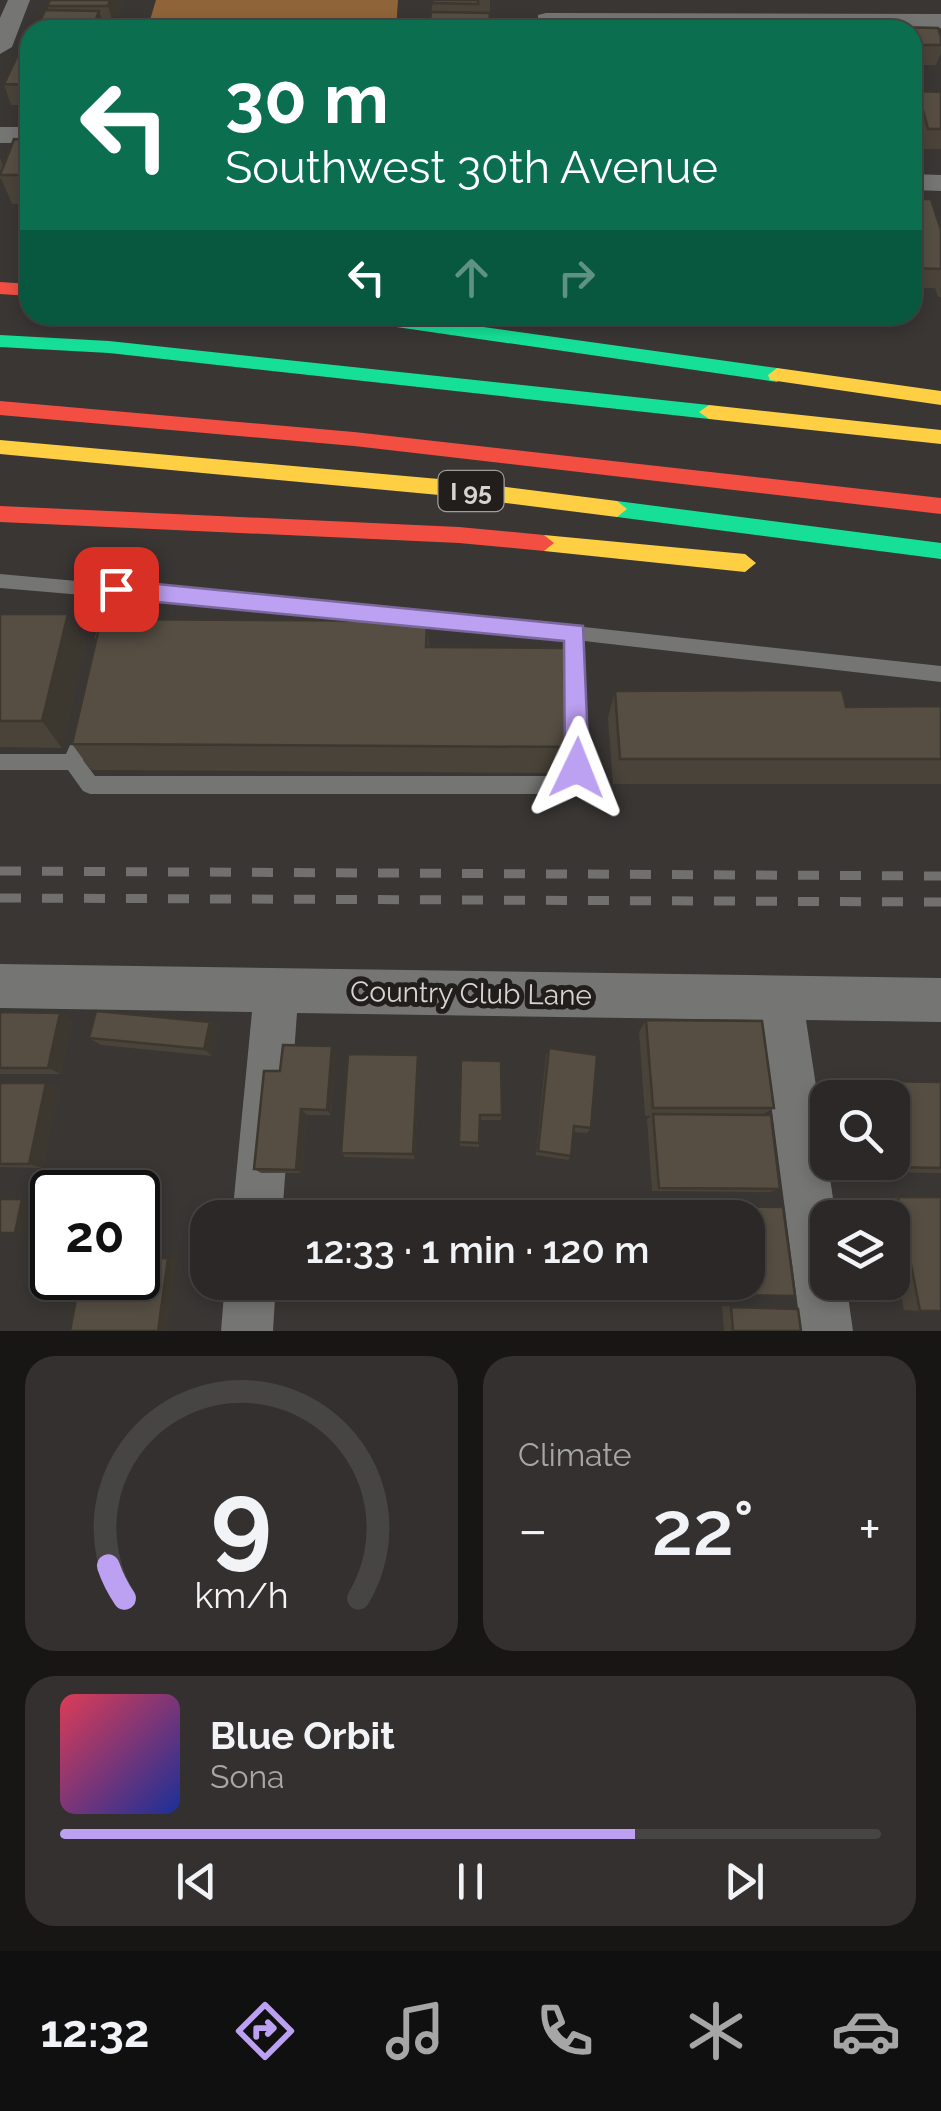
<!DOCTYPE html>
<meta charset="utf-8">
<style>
body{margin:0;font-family:Raleway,sans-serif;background:#33302f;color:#f1f3f6;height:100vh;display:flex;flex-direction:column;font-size:38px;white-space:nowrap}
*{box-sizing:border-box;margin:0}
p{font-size:32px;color:#a6a6a7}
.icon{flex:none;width:55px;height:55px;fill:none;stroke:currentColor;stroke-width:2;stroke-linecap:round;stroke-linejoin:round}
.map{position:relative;height:1331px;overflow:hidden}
.panel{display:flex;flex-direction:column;gap:25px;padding:25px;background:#181615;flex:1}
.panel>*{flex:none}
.guide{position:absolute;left:20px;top:20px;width:902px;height:305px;border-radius:30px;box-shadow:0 5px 15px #0003,0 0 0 2px #474444;background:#0b6e4f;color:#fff;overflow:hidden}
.tools{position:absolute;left:810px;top:1080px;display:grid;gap:20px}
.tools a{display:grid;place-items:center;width:100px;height:100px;border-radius:20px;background:#2b2827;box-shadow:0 5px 15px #0003,0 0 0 2px #474444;font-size:50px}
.speed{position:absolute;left:30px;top:1170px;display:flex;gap:20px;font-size:50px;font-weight:700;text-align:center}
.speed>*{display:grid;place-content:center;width:130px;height:130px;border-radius:50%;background:#2b2827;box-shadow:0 5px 15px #0003,0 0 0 2px #474444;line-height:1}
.speed .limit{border:5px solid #111;border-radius:15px;background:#fff;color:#111}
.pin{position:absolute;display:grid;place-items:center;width:85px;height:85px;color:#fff;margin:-42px;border-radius:20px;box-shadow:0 5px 15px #0006}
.me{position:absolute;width:110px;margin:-55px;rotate:2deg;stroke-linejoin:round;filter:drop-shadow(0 0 8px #0008)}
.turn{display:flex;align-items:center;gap:35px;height:210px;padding:0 40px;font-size:45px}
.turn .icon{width:130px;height:130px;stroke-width:2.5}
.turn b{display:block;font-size:70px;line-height:85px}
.lanes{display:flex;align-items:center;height:95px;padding:0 40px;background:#0003;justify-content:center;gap:50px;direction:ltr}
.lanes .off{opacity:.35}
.big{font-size:75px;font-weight:600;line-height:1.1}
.panel .tile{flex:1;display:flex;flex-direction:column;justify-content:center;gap:15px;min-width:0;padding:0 35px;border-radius:30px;background:#33302f}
.panel .dial{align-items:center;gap:0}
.dial svg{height:260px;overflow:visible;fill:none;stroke:#474444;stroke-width:7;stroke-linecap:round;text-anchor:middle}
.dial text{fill:#f1f3f6;stroke:none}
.song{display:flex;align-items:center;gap:30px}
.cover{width:120px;height:120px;border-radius:15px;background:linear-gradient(135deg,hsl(350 70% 55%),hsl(230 70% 35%))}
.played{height:10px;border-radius:5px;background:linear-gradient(90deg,#bca0f2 70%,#474444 70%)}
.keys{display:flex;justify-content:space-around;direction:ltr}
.heat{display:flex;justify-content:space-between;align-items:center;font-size:55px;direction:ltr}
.panel .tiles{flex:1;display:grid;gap:25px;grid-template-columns:1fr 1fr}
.tile:last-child{grid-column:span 2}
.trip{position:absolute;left:190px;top:1200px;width:575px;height:100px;border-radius:30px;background:#2b2827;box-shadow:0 5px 15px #0003,0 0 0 2px #474444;font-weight:600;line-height:100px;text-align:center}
.dock{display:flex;height:160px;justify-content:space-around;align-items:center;background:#111010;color:#a6a6a7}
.dock .icon{width:70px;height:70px}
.dock .current{color:#bca0f2}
.dock b{font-size:45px;color:#f1f3f6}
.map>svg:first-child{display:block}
</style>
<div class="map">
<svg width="941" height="1331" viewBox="0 0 941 1331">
<rect width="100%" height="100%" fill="#393634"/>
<path fill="#8e6438" d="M 156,0 L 398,0 L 396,30 L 147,30 Z"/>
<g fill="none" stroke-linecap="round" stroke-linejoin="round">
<path fill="#757574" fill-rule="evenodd" d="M 0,574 L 110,584 L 116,582 L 122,585 L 575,626 L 941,666 L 941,682 L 584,641 L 589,753 L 584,774 L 555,794 L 90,794 L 83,791 L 68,770 L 0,770 L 0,754 L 66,754 L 70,745 L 76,743 L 82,745 L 85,751 L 83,760 L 95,776 L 552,776 L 569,763 L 571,753 L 567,639 L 122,599 L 113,638 L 110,643 L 98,643 L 95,638 L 106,597 L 0,588 Z"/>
<path fill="#757574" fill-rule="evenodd" d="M 8,0 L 30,0 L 12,47 L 0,54 L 0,18 Z
M 546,13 L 941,14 L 941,28 L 538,25 L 538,15 Z
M 0,127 L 30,127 L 30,143 L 0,143 Z
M 912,174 L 941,175 L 941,191 L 912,190 Z
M 0,964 L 941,978 L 941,1022 L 806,1020 L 836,1218 L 828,1218 L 828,1282 L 846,1282 L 853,1331 L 801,1331 L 760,1020 L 297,1013 L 282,1218 L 232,1218 L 252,1012 L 0,1008 Z
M 225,1282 L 276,1282 L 273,1331 L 221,1331 Z"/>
<path fill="#16e098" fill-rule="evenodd" d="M 346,315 L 398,315 L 777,368 L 786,375 L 777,382 L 355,321 Z
M 0,335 L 109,341 L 709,405 L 719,412 L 709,419 L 109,353 L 0,347 Z
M 617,501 L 941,543 L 941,559 L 617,517 L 607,509 Z"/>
<path fill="#ffcf43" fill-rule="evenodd" d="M 777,368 L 941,391 L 941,405 L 770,380 L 768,375 Z
M 709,405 L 941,430 L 941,444 L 709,419 L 699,412 Z
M 0,440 L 450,480 L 617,501 L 627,509 L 617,517 L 450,496 L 0,454 Z
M 544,535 L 745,554 L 756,563 L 745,572 L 544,551 L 534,543 Z"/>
<path fill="#f24e42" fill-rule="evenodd" d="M 0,282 L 30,284 L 30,296 L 0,294 Z
M 0,401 L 354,432 L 941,498 L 941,514 L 354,446 L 0,415 Z
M 0,506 L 459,527 L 544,535 L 554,543 L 544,551 L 459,543 L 0,522 Z"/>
<path stroke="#71706e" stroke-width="9" stroke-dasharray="21 21" stroke-linecap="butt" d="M 0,871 L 941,876
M 0,898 L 941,902"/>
</g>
<path fill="#4a433a" d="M 50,0 L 120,0 L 121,4 L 114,26 L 104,26 L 105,30 L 38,30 L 37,28 L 49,10 L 47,6 Z
M 433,0 L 490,0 L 490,30 L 429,30 Z
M 892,27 L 938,28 L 941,37 L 941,53 L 936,65 L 912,65 L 912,30 L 891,30 Z
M 30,48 L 30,105 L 11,105 L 4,84 Z
M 918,91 L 941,92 L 941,149 L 920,149 L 916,132 L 912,140 L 912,105 Z
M 30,140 L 30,204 L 12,204 L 1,178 L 0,180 L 0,158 L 3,166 Z
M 912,199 L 941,230 L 941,297 L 938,297 L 935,288 L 912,288 Z
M 0,614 L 68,614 L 86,644 L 62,748 L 0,747 Z
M 427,621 L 429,647 L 571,747 L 566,773 L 91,770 L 72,744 Z
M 615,691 L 846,707 L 941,706 L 941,784 L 613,784 L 608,718 Z
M 0,1012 L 60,1013 L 72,1021 L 61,1074 L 0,1074 Z
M 646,1020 L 774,1108 L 761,1115 L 780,1189 L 770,1192 L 652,1191 L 647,1119 L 651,1116 L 645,1116 L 639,1032 Z
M 210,1022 L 218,1030 L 212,1056 L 101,1045 L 89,1038 Z
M 332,1046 L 336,1053 L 331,1115 L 307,1115 L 302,1173 L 261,1173 L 254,1169 L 280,1071 Z
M 549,1048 L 591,1128 L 587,1133 L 573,1132 L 571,1156 L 568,1160 L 536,1155 L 546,1055 Z
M 461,1060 L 502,1115 L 501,1120 L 479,1120 L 479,1147 L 460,1146 Z
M 419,1062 L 415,1159 L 345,1157 L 341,1153 Z
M 875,1081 L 941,1082 L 941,1173 L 871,1172 L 869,1162 L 892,1162 L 892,1098 L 858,1098 L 857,1090 Z
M 0,1083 L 46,1083 L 59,1089 L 43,1168 L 0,1167 Z
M 898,1197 L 920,1311 L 904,1310 L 892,1247 L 892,1218 L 887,1218 L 884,1200 Z
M 672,1206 L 783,1207 L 795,1296 L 672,1294 L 671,1282 L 748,1282 L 748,1218 L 666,1218 L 665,1209 Z
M 722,1306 L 787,1308 L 801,1331 L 724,1331 Z"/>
<path fill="#3c372f" d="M 110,0 L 120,0 L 121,4 L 114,26 L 108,6 Z
M 99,11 L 105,30 L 92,30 Z
M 68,614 L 86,644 L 62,748 L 42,721 Z
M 60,1013 L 72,1021 L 61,1074 L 48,1068 Z
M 210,1022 L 218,1030 L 212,1056 L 204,1049 Z
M 332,1046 L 336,1053 L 331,1115 L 327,1110 Z
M 418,1055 L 419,1062 L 415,1159 L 413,1154 Z
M 46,1083 L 59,1089 L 43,1168 L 29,1164 Z
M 301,1109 L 307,1115 L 302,1173 L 296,1170 Z
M 22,1199 L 37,1202 L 30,1235 L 15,1233 Z
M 168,1258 L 178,1259 L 168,1331 L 158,1331 Z"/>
<path fill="#564e43" stroke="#3c372f" stroke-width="2.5" d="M 50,0 L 110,0 L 108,6 L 47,6 Z
M 433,0 L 478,0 L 478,4 L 432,3 Z
M 45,10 L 99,11 L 92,30 L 105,30 L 52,30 L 53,28 L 37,28 Z
M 431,12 L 490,13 L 489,28 L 479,27 L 479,30 L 429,30 Z
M 771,25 L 806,25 L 807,30 L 773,30 Z
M 593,27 L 633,28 L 633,30 L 593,30 Z
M 832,27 L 883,28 L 883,30 L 832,30 Z
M 892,27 L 938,28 L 941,37 L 941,45 L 912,45 L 912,30 L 893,30 Z
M 664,28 L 697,29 L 697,30 L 664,30 Z
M 725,28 L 757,28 L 758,30 L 725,30 Z
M 21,48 L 30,48 L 30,85 L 4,84 Z
M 918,91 L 941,92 L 941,129 L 928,129 Z
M 912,110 L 918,126 L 912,126 Z
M 14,139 L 30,140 L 30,175 L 0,175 Z
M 912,199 L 931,199 L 941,230 L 941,269 L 912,268 Z
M 0,614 L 68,614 L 42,721 L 0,721 Z
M 101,619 L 427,621 L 426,647 L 566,648 L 571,747 L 72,744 Z
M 842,690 L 846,707 L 941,706 L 941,759 L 620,759 L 615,691 Z
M 96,1011 L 210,1022 L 204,1049 L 89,1038 Z
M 0,1012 L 60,1013 L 48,1068 L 0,1068 Z
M 646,1020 L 762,1021 L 774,1108 L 653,1108 Z
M 283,1045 L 332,1046 L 327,1110 L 301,1109 L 296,1170 L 254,1169 L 264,1071 L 280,1071 Z
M 549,1048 L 597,1055 L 591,1128 L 574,1126 L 571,1156 L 538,1151 Z
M 348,1054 L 418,1055 L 413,1154 L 341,1153 Z
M 461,1060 L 501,1061 L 502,1115 L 480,1115 L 479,1143 L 459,1142 Z
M 875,1081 L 941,1082 L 941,1168 L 890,1167 L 890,1162 L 892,1162 L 892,1098 L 878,1098 Z
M 0,1083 L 46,1083 L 29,1164 L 0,1164 Z
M 653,1114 L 771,1115 L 780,1189 L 659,1188 Z
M 898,1197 L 941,1197 L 941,1311 L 920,1311 Z
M 0,1199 L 22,1199 L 15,1233 L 0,1233 Z
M 672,1206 L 783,1207 L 795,1296 L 680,1294 L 679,1282 L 748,1282 L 748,1218 L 673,1218 Z
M 138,1258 L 168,1258 L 158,1331 L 70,1331 L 80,1278 L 138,1278 Z
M 731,1307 L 798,1309 L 801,1331 L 733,1331 Z"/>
<path fill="#bca0f2" stroke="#7a689d" stroke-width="2.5" d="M 116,580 L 583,626 L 589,768 L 577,779 L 565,768 L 564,641 L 116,598 L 105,589 Z"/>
<g text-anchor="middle" stroke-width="10" stroke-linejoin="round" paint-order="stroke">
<rect fill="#211e1c" stroke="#a09d9a" stroke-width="2.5" x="438.5" y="471" width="65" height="40" rx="8"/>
<g font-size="25" font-weight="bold" fill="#d7d3d0">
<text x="471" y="500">I 95</text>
</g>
<g font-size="28" fill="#d7d3d0" stroke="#211e1c">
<text transform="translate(471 993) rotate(1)" y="10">Country Club Lane</text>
</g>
</g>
</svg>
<div class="tools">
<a><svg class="icon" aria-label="search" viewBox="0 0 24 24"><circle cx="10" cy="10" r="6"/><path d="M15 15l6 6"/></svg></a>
<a><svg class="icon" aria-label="layers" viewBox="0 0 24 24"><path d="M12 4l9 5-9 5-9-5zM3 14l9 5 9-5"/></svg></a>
</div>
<div class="speed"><div class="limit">20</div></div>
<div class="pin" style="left:116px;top:589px;background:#d93025"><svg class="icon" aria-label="arrive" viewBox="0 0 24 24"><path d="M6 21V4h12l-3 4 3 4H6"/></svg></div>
<svg class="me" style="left:577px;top:768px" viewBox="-20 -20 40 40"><path d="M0-17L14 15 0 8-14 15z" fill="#bca0f2" stroke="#fff" stroke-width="4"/></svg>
<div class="trip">12:33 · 1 min · 120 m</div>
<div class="guide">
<div class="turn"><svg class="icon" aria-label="left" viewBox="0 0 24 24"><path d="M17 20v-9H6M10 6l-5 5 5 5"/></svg><div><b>30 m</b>Southwest 30th Avenue</div></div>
<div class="lanes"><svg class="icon" aria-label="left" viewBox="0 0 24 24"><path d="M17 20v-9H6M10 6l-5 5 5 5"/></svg><svg class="icon off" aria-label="ahead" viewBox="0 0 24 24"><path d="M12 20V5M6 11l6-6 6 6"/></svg><svg class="icon off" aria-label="right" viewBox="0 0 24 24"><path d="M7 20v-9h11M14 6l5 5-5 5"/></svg></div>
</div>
</div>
<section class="panel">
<div class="tiles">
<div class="tile dial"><svg viewBox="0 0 100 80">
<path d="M14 69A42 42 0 1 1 86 69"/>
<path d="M14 69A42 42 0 0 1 9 59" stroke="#bca0f2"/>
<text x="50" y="56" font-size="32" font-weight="700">9</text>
<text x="50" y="72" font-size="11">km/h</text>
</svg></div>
<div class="tile"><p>Climate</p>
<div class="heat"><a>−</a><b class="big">22°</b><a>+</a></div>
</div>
<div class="tile">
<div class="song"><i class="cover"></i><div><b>Blue Orbit</b><p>Sona</p></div></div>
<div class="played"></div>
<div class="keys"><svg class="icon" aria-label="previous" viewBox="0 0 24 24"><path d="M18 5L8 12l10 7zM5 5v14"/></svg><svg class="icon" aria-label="pause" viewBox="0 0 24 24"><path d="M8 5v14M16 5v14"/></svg><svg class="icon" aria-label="next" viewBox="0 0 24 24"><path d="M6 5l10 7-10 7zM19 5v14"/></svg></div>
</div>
</div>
</section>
<nav class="dock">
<b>12:32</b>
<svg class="icon current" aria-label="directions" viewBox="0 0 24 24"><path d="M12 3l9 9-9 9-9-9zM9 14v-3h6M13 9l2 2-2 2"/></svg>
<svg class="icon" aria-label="music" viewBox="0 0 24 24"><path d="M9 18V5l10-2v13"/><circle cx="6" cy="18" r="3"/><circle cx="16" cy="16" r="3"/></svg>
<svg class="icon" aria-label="phone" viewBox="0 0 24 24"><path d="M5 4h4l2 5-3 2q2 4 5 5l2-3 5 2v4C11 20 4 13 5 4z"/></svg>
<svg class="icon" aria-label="climate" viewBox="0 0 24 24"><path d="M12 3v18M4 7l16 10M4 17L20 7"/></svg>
<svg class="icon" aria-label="car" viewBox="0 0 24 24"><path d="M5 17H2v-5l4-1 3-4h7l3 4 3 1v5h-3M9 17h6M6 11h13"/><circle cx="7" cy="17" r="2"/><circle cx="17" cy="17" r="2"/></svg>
</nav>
